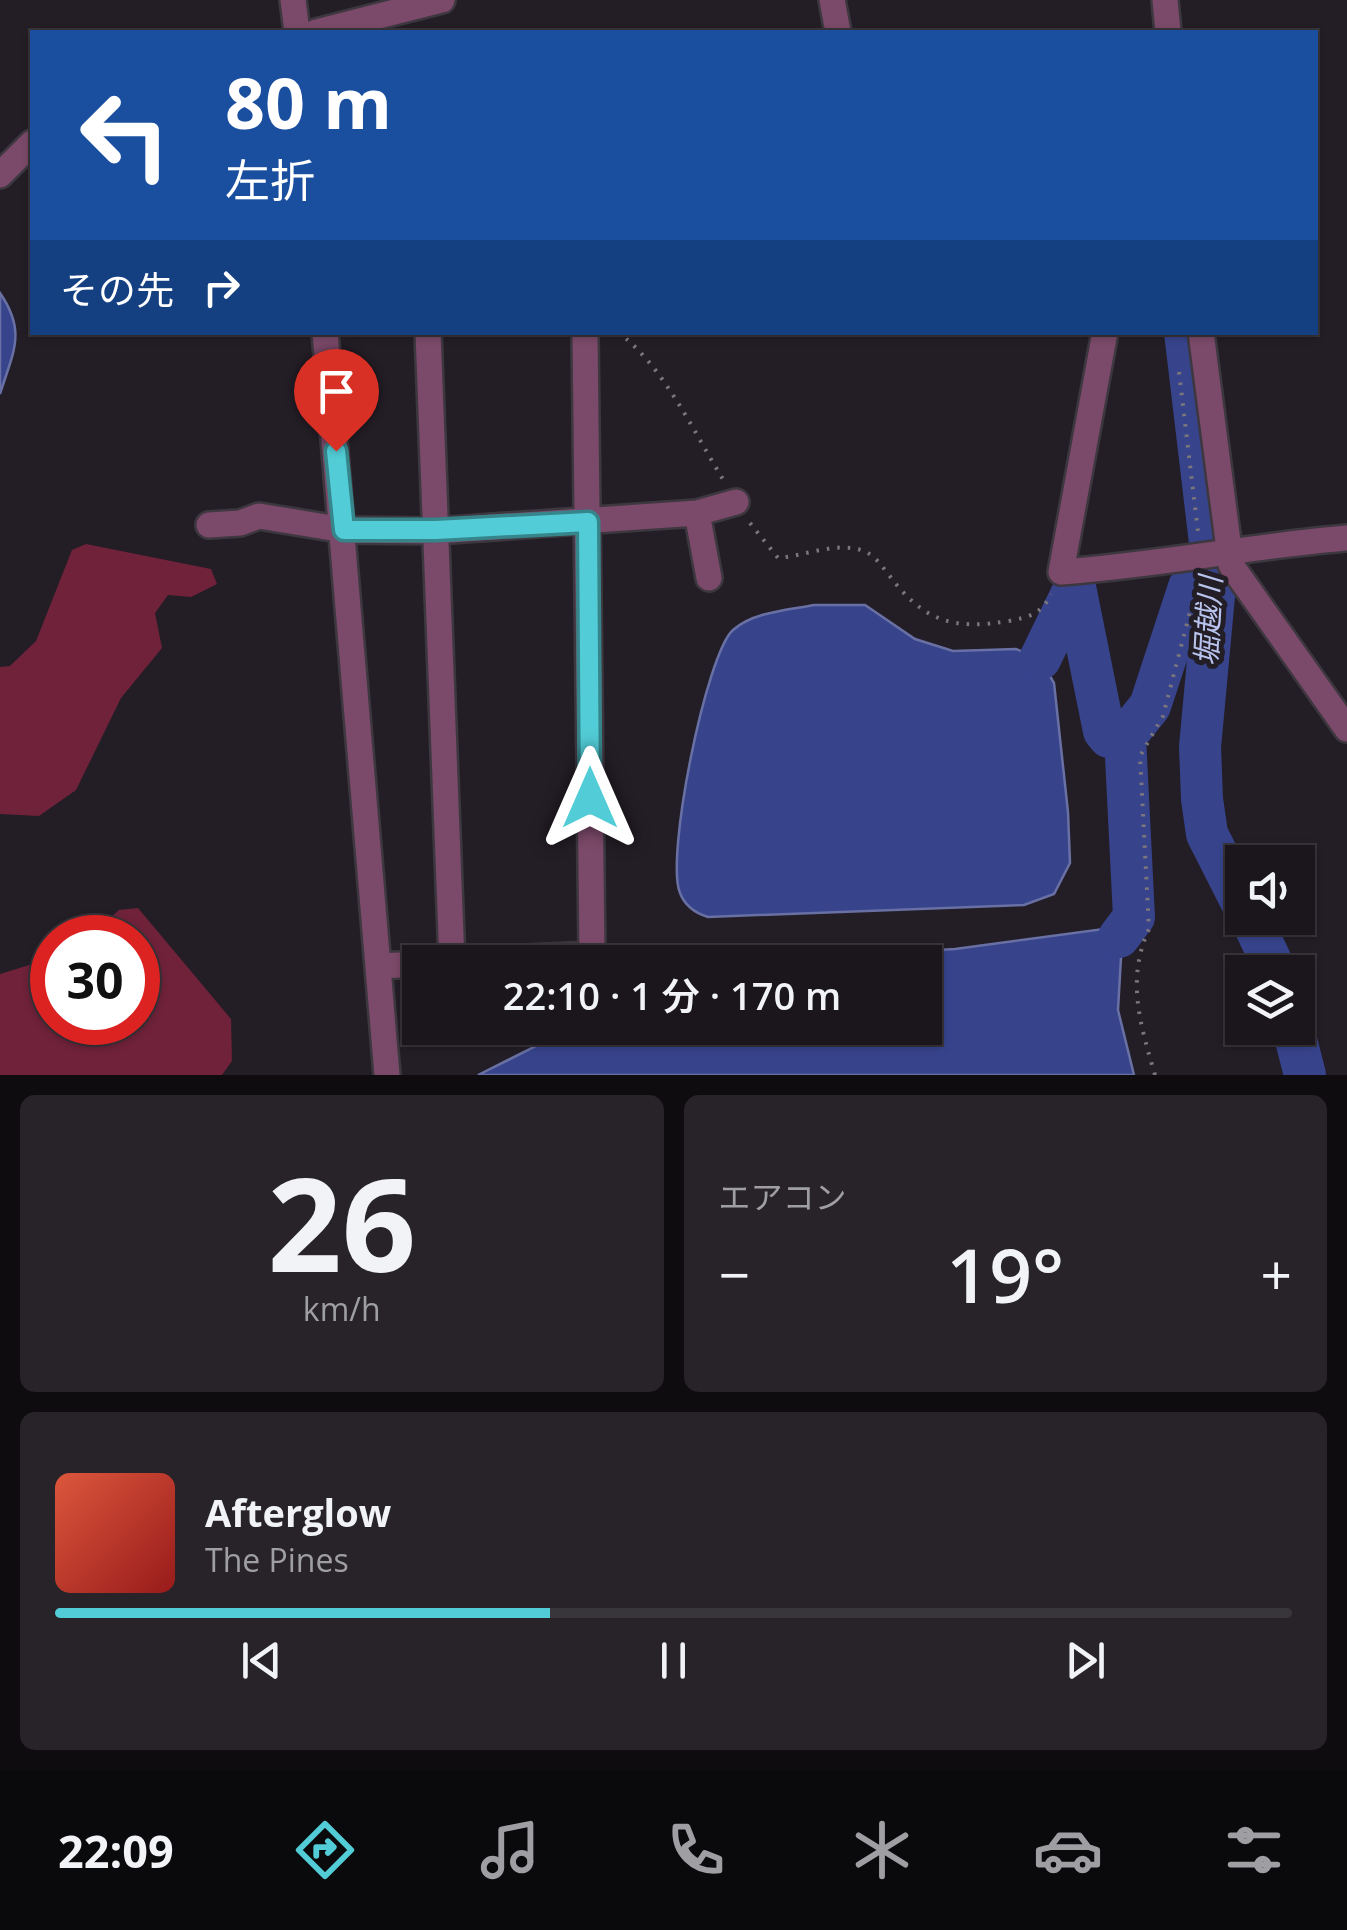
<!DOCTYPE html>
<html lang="ja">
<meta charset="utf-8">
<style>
body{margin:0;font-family:"Open Sans","Noto Sans JP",sans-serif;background:#272329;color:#f1f3f6;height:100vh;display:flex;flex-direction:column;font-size:38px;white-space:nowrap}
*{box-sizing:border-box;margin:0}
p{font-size:32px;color:#9f9fa3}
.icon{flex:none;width:55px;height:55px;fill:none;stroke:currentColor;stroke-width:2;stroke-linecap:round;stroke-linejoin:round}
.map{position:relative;height:1075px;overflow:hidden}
.side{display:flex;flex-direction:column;gap:20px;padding:20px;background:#0e0c0f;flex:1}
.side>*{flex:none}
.hud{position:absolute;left:30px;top:30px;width:1288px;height:305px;border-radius:0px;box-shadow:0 2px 8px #0004,0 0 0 2px #38353b;background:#1a4fa0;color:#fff;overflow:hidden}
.fabs{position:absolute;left:1225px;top:845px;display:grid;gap:20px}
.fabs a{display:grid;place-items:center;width:90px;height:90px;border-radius:0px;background:#1a161c;box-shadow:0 2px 8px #0004,0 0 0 2px #38353b;font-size:50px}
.speed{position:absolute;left:30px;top:915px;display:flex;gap:20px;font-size:50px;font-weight:700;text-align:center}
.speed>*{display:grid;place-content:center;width:130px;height:130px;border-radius:50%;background:#1a161c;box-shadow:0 2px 8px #0004,0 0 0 2px #38353b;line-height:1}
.speed .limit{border:15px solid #d22;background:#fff;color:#111}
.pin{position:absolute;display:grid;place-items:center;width:85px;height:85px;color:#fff;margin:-102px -42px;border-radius:50% 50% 50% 0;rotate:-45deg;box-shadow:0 0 10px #0007}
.pin .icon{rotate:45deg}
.me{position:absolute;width:110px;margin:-55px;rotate:0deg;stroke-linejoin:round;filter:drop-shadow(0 0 8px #0008)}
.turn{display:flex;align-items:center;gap:35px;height:210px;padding:0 30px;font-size:45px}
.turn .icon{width:130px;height:130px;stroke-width:2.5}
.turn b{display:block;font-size:70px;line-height:85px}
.then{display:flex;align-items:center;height:95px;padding:0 30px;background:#0003;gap:20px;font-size:38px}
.big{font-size:75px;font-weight:600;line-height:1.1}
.side .widget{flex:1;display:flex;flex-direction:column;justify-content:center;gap:15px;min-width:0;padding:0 35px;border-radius:15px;background:#272329}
.side .dial{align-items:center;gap:0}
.dial b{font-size:130px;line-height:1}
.song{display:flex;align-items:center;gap:30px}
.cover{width:120px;height:120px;border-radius:15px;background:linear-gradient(135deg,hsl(10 70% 55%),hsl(0 70% 35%))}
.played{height:10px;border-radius:5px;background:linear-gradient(90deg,#52ccd6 40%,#38353b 40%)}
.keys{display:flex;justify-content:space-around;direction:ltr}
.heat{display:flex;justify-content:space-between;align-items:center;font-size:55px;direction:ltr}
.side .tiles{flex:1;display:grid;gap:20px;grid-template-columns:1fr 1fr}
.widget:last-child{grid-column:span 2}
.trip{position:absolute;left:402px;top:945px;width:540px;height:100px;border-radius:0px;background:#1a161c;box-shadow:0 2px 8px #0004,0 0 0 2px #38353b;font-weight:600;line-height:100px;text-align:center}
.dock{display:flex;height:160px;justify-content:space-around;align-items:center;background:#0a090b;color:#9f9fa3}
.dock .icon{width:70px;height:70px}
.dock .active{color:#52ccd6}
.dock b{font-size:45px;color:#f1f3f6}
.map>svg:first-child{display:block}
</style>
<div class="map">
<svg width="1347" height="1075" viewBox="0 0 1347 1075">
<rect width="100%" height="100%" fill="#231d25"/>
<path fill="#6f223a" d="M 86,544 L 211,569 L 217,584 L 191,597 L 168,595 L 155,613 L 162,648 L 121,698 L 76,790 L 39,816 L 0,814 L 0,667 L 10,666 L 36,641 L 72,550 Z
M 138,908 L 231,1019 L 232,1061 L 222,1075 L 0,1075 L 0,974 L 52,958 L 52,1022 L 138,1022 L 138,938 L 89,937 L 119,910 Z"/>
<path fill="#37448c" stroke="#6870a4" stroke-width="2.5" d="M 0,293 C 27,332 13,352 0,394 Z
M 814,605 L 865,605 L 915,639 L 953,651 L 1016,649 L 1040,659 L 1054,683 L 1068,812 L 1070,863 L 1054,894 L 1024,905 L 708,917 C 695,913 685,906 680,893 C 665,859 706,654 733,630 C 753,612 788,610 814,605 Z
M 1111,928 L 1122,940 L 1118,1010 L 1134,1075 L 478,1075 L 572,1028 L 925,1028 L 925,962 L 729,962 L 955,949 Z"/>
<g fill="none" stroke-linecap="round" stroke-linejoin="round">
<path stroke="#37448c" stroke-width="42" d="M 1185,332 L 1215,585 L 1200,747 L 1202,799 L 1207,834 L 1242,903
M 1040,659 L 1075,587 L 1104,731 L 1109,737 L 1125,737
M 1251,918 L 1276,972
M 1119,937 L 1134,917 L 1125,737 L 1150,706 L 1189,587
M 1293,1028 L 1305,1075"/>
<g stroke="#3d373f" stroke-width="30">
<path id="street" d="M 293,0 L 297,32
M 832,0 L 838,32
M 1165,0 L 1168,32
M 316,32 L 442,0
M 0,175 L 32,143
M 325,332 L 387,1075
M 428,332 L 452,962
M 1105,332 L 1061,572 C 1157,565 1251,546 1347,538
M 1201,332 L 1231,565 L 1347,729
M 697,513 L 736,502
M 209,525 L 240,523 L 259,516 L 344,530 L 436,531 L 697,513 L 709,578
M 438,962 L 592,955 L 585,332
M 379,966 L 420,964"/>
</g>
<path stroke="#7b767c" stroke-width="4" stroke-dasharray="2.5 8" stroke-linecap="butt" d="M 618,332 C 665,368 693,431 724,481
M 1179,372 L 1198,532
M 750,523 L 778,558 C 804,556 834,542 861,550 C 874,554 881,565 889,575 C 924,622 953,630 1009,621 C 1029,617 1042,614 1051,594
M 1155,1075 C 1140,1024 1126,979 1149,929 L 1140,756 L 1163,716 L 1198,581"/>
<use href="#street" stroke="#7b4969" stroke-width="25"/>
</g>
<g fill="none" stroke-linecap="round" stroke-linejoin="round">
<g stroke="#35858b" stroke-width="25">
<path id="route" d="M 336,451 L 344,530 L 436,530 L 588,522 L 590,798"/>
</g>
<use href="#route" stroke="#52ccd6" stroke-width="18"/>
</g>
<g text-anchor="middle" stroke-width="10" stroke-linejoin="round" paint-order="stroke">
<g font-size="30" font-style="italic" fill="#b8c4ee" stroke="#231d25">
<text transform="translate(1209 621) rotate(-87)" y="10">堀越川</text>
</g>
</g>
</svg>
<div class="fabs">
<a><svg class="icon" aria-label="sound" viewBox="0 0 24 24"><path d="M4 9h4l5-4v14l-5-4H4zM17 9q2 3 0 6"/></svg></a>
<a><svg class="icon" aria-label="layers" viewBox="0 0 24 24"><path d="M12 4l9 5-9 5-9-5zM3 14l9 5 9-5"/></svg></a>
</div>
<div class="speed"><div class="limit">30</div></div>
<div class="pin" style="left:336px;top:451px;background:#d93025"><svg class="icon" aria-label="arrive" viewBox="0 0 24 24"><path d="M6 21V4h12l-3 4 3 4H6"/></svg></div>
<svg class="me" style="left:590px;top:798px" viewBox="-20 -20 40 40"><path d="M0-17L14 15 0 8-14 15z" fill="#52ccd6" stroke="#fff" stroke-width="4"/></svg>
<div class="trip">22:10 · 1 分 · 170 m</div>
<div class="hud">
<div class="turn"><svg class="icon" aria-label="left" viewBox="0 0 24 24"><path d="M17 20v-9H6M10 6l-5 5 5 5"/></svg><div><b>80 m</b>左折</div></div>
<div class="then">その先<svg class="icon" aria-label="right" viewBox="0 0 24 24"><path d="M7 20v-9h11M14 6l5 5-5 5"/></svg></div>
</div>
</div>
<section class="side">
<div class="tiles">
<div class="widget dial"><b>26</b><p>km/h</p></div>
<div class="widget"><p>エアコン</p>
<div class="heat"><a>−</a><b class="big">19°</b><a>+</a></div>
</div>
<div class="widget">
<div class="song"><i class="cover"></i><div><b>Afterglow</b><p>The Pines</p></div></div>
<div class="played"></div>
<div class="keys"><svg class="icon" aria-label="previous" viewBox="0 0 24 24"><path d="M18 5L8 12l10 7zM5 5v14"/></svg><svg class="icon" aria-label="pause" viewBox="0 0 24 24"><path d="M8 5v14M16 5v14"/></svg><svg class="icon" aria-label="next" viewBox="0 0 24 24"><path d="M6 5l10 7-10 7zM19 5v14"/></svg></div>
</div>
</div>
</section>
<nav class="dock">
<b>22:09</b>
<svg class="icon active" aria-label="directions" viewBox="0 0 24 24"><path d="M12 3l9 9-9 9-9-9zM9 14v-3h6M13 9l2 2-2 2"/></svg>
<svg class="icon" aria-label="music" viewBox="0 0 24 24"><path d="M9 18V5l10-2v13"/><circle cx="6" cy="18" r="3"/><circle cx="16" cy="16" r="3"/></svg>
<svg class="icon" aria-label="phone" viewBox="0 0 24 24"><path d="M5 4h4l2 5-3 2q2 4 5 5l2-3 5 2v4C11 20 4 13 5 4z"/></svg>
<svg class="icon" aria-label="climate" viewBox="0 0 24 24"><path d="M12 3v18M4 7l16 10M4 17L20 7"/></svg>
<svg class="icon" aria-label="car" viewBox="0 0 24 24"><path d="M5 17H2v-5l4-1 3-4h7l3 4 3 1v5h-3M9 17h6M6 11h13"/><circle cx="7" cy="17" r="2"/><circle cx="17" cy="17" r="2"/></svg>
<svg class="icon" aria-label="filters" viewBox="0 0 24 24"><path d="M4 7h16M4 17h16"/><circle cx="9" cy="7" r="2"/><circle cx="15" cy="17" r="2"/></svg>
</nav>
